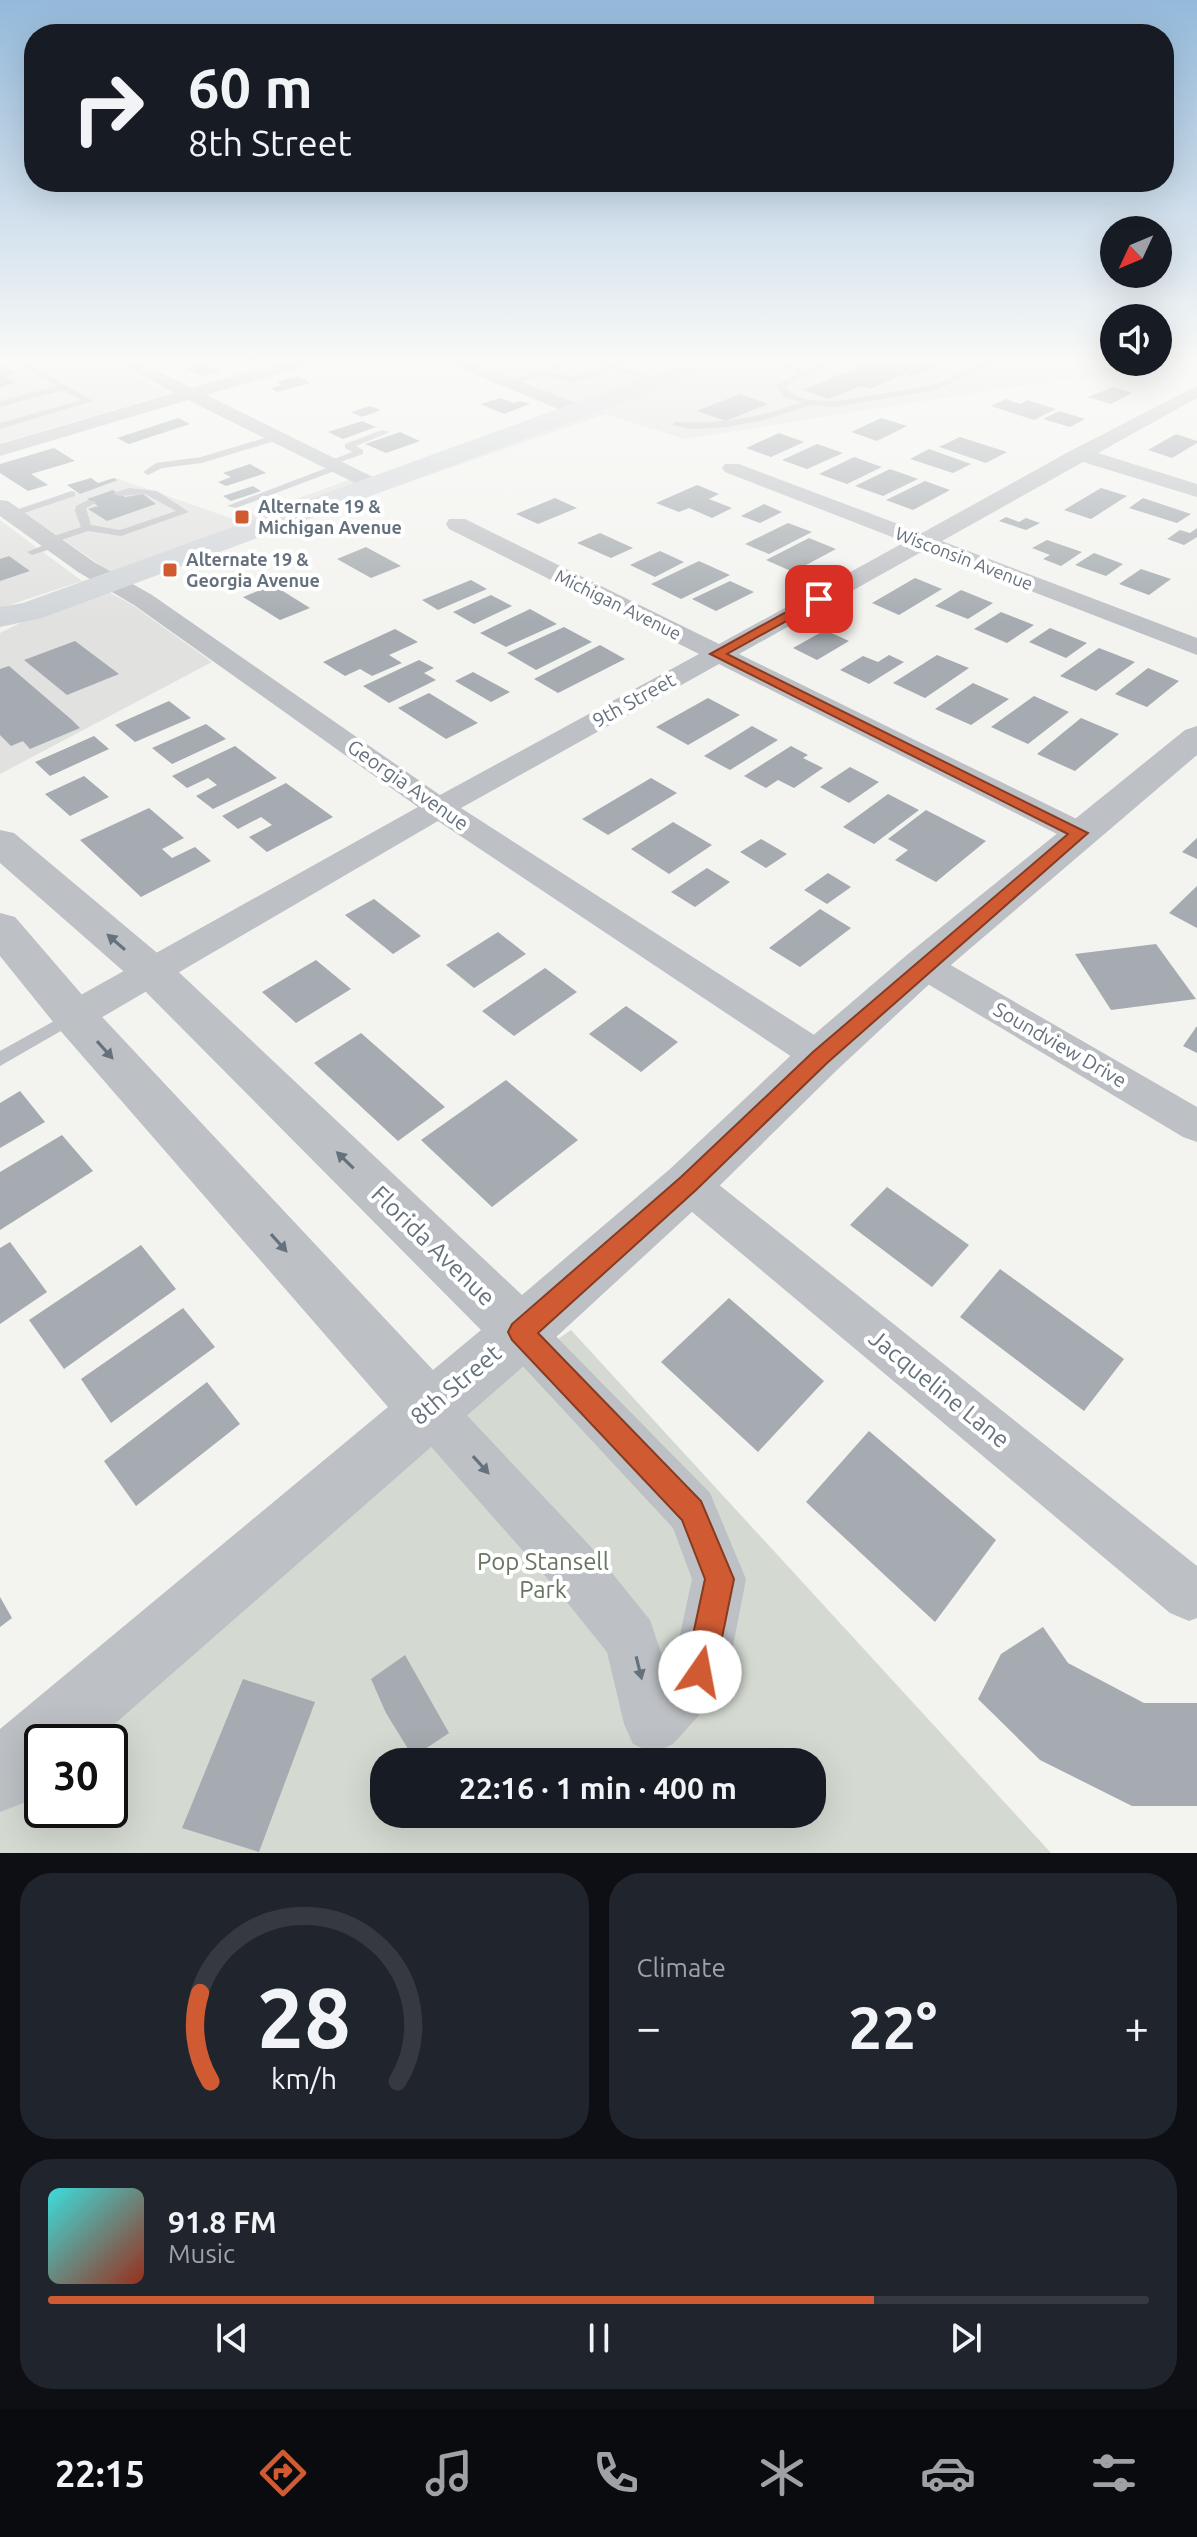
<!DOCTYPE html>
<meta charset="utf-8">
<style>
body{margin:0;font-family:Ubuntu,sans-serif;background:#20242c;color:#f1f3f6;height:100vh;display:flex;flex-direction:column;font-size:30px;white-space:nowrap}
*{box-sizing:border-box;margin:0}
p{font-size:26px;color:#9ea1a6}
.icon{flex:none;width:44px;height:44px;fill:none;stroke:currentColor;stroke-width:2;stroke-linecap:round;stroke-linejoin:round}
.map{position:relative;height:1853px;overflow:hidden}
.side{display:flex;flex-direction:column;gap:20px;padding:20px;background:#0d0f14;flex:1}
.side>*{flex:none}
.banner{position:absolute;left:24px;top:24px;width:1150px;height:168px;border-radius:32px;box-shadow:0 8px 32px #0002;background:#171b24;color:#f1f3f6;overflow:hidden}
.needle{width:52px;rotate:226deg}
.tools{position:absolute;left:1100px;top:216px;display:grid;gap:16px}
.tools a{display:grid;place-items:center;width:72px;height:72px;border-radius:50%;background:#171b24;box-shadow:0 8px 32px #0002;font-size:40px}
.speed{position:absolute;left:24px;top:1724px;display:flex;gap:16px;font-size:40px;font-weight:700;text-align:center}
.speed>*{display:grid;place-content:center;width:104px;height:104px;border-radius:50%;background:#171b24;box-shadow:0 8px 32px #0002;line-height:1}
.speed .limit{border:4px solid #111;border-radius:12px;background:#fff;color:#111}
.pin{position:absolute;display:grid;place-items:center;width:68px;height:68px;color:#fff;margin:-34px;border-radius:16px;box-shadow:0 4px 12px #0006}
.me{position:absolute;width:88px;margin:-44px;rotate:12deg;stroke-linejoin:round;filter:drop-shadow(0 0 6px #0008)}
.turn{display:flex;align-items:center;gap:28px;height:168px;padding:0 32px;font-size:36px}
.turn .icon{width:104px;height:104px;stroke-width:2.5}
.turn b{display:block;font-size:56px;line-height:68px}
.big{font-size:60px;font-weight:700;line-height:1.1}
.side .tile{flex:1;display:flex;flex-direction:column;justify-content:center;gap:12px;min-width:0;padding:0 28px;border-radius:32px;background:#20242c}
.side .dial{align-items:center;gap:0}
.dial svg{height:208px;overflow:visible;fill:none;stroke:#363941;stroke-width:7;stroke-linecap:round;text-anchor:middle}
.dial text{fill:#f1f3f6;stroke:none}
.song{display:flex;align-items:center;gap:24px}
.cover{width:96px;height:96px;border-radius:12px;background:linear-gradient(135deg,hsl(180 70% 55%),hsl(10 70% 35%))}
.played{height:8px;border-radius:4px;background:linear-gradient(90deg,#d05b33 75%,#363941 75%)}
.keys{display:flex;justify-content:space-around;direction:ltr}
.heat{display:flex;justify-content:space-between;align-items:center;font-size:44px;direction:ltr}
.side .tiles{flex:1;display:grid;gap:20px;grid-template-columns:1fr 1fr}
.tile:last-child{grid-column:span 2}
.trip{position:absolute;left:370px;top:1748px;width:456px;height:80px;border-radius:32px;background:#171b24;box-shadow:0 8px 32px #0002;font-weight:700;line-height:80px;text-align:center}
.tabs{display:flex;height:128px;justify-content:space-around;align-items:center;background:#090b0e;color:#9ea1a6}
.tabs .icon{width:56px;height:56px}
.tabs .on{color:#d05b33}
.tabs b{font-size:36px;color:#f1f3f6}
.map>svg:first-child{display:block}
</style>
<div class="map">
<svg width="1197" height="1853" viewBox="0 0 1197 1853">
<rect width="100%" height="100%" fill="#f3f3f0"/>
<path fill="#e1e2e0" d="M 0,363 L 112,363 L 171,393 L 0,443 Z
M 469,363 L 696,363 L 578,406 Z
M 719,363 L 1119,363 L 1135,366 L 1138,363 L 1197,363 L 999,389 L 685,439 L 605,414 L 125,581 Z
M 119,479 L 236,520 L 349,480 L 359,485 L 113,574 L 18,508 Z
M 0,520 L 82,581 L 0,608 Z
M 103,589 L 131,604 L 212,662 L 0,774 L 0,633 L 36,615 Z"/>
<path fill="#d4dad1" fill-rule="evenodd" d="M 571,1330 L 1051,1853 L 0,1853 L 0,1807 L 42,1770 L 42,1810 L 110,1810 L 110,1742 L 73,1742 L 423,1433 ZM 384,1762 L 812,1762 L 812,1814 L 384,1814 Z"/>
<path fill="#a5abb0" d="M 204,363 L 221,371 L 202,376 L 185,368 Z
M 868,363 L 942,363 L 911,376 L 905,374 L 870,389 L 861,386 L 829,399 L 803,390 Z
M 3,366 L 16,373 L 4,376 L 16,383 L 0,387 L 0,367 Z
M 299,376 L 311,383 L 277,392 L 270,388 L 282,385 L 276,382 Z
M 1114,387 L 1132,393 L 1111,404 L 1087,397 Z
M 740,394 L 768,404 L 726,421 L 697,411 Z
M 500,398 L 514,403 L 521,401 L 530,404 L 504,414 L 481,404 Z
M 1006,399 L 1020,404 L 1027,400 L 1056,409 L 1034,420 L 991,406 Z
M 370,406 L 381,410 L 362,417 L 351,412 Z
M 1059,411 L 1085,419 L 1070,427 L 1043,419 Z
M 178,418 L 190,424 L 129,444 L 117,438 Z
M 881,418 L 907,426 L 877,441 L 851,432 Z
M 362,421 L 376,427 L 343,439 L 328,432 Z
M 400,432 L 420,441 L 386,453 L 365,444 Z
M 779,433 L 804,442 L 771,457 L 746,448 Z
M 1176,434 L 1197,441 L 1197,443 L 1172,458 L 1148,450 Z
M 960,437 L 1007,452 L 986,463 L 939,447 Z
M 817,444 L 843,453 L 807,469 L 782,460 Z
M 54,448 L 75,461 L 31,474 L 48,485 L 28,491 L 0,473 L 0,464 Z
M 929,449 L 971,464 L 953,473 L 910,459 Z
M 854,457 L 882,467 L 847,484 L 819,474 Z
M 250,464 L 266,473 L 226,486 L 218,482 L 231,477 L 223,473 Z
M 890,469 L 918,479 L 883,496 L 855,486 Z
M 91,478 L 98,483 L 114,478 L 118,480 L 80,494 L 67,485 Z
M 925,481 L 950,490 L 913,510 L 886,500 Z
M 697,485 L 719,494 L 709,499 L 732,508 L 712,518 L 689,508 L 679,512 L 656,503 Z
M 253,486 L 261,491 L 231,501 L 223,496 Z
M 1101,488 L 1127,496 L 1091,519 L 1064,510 Z
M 113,490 L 125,497 L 143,494 L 156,504 L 107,521 L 88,509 L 98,506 L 87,499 Z
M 555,498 L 577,508 L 538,524 L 516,514 Z
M 1143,498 L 1191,514 L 1177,523 L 1129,508 Z
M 764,504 L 782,512 L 760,523 L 741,516 Z
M 1006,517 L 1019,522 L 1026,518 L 1040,523 L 1026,530 L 999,521 Z
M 788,523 L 812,532 L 769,554 L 745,544 Z
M 1197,528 L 1197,537 L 1184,545 L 1167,539 L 1180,530 L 1190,533 Z
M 600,533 L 633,548 L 611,558 L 577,543 Z
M 809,538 L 836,549 L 793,572 L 766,560 Z
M 1047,540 L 1082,552 L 1061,566 L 1043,559 L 1050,555 L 1032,548 Z
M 366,547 L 401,566 L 371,578 L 337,559 Z
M 660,551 L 684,562 L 655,577 L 630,565 Z
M 1094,553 L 1123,564 L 1106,576 L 1075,565 Z
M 9,556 L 30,571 L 0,581 L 0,559 Z
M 699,561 L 730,575 L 681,599 L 651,584 Z
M 1141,569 L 1171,579 L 1149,595 L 1119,584 Z
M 915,578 L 942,589 L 899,615 L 872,603 Z
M 471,580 L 487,589 L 438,610 L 422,600 Z
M 730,581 L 754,592 L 716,611 L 692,599 Z
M 273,585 L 310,608 L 280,620 L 243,597 Z
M 961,590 L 993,603 L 968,619 L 935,606 Z
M 491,595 L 512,606 L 474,624 L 453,612 Z
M 530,609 L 557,624 L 506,647 L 480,633 Z
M 1001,612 L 1034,625 L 1007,643 L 974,629 Z
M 564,627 L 592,642 L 536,670 L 507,653 Z
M 1050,628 L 1087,643 L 1066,658 L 1029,642 Z
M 395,629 L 418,642 L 389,655 L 402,663 L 372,676 L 360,669 L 345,676 L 323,662 Z
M 825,630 L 849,641 L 817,660 L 793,648 Z
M 75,641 L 119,674 L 67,695 L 24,660 Z
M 600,645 L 625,659 L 558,693 L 534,679 Z
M 1099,648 L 1135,662 L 1096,691 L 1060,676 Z
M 889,655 L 904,662 L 869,684 L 840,670 L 863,656 L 878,662 Z
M 937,655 L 969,668 L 925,698 L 893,683 Z
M 419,660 L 434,668 L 424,673 L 436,680 L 389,703 L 363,686 Z
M 9,666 L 72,720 L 80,728 L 30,749 L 23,741 L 11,746 L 0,735 L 0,669 Z
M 1148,668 L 1179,681 L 1147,707 L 1115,694 Z
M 473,672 L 510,692 L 491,702 L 455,681 Z
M 973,683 L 1009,699 L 971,725 L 935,709 Z
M 429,693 L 478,723 L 446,739 L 398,708 Z
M 1034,696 L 1069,712 L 1028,744 L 991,727 Z
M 708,698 L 740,715 L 688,745 L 656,727 Z
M 169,701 L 191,718 L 135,742 L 115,725 Z
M 1081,718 L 1119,734 L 1075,771 L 1037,754 Z
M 206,724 L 226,739 L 172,764 L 152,748 Z
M 752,726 L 778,740 L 730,770 L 704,756 Z
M 94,736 L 109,749 L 50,776 L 35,762 Z
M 235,746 L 277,778 L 213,809 L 196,796 L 217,785 L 208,778 L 187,788 L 172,776 Z
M 791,746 L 808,755 L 803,758 L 823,768 L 794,788 L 778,780 L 766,788 L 744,776 Z
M 850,767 L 879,782 L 849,803 L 820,787 Z
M 84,776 L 109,797 L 70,816 L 45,794 Z
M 651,778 L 677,793 L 608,835 L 582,819 Z
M 286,783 L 333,817 L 267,852 L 249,837 L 272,825 L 261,817 L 238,829 L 222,816 Z
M 888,794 L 919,810 L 874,844 L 843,827 Z
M 149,808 L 184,838 L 162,849 L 172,858 L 195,847 L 211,861 L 141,897 L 80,840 Z
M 926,810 L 986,841 L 936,882 L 895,860 L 908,850 L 888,839 Z
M 673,822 L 712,845 L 669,874 L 631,849 Z
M 1197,838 L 1197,859 L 1182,852 Z
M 761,839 L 787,854 L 766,868 L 740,852 Z
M 707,868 L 730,882 L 695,907 L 671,892 Z
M 828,873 L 851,887 L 827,904 L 804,890 Z
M 1197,886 L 1197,928 L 1169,913 Z
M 374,899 L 421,936 L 393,954 L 345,915 Z
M 820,909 L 851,928 L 800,967 L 769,948 Z
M 498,932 L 526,954 L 474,988 L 446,965 Z
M 1156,944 L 1196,999 L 1111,1010 L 1075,954 Z
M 316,960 L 351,989 L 296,1023 L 262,992 Z
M 545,968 L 577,992 L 514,1036 L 482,1011 Z
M 626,1006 L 678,1042 L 641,1072 L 589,1034 Z
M 1197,1026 L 1197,1053 L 1183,1046 Z
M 361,1033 L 445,1107 L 398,1141 L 314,1063 Z
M 506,1080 L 578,1140 L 492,1207 L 421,1140 Z
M 20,1091 L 45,1122 L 0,1148 L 0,1103 Z
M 62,1135 L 93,1171 L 0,1230 L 0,1172 Z
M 887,1187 L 969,1245 L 932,1287 L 850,1225 Z
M 10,1242 L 47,1292 L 0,1324 L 0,1248 Z
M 141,1245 L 176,1289 L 64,1369 L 29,1320 Z
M 1000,1269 L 1124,1359 L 1084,1411 L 960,1317 Z
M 729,1298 L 824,1381 L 758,1452 L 661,1362 Z
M 183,1308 L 215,1347 L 111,1423 L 81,1379 Z
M 207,1382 L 240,1424 L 136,1506 L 104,1461 Z
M 869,1431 L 996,1540 L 935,1622 L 806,1502 Z
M 0,1597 L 12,1618 L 0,1627 Z
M 1043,1627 L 1068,1663 L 1144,1703 L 1197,1703 L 1197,1806 L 1132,1806 L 1040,1760 L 978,1699 L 1001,1654 Z
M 405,1655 L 449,1733 L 413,1757 L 386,1713 L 371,1679 Z
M 243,1679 L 315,1702 L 259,1852 L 182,1828 Z"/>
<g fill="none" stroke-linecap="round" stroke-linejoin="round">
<path fill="#bdc0c4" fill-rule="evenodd" d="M 17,363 L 27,363 L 93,401 L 0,429 L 0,423 L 82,400 L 63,390 L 0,407 L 0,401 L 57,386 Z
M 558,363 L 570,363 L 550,372 L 574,377 L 604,366 L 603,363 L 623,363 L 620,366 L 661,381 L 654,383 L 612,369 L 575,383 L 541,375 L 508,387 L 504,384 Z
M 776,363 L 788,363 L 806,370 L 820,363 L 831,363 L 785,386 C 804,413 866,396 893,392 C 907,389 923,388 937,384 C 956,377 975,363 996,363 L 936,390 L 835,407 L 812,405 L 764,420 L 727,427 L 693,429 L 671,425 L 676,422 C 720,425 761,417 802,402 L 784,397 L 776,385 L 799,373 Z
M 382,430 L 390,432 L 356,446 L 363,450 L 363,454 L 329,466 L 324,463 L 352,452 L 345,448 L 345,444 Z
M 278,434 L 281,435 L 281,439 L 202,463 L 162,468 L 148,475 L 143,472 L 156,463 L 201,457 Z
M 337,464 L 342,467 L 340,469 L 236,508 L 227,506 Z
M 129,488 L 157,491 L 189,512 L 121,536 L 88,531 L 55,542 L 58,545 L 57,547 L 32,555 L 27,552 L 47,544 L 44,541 L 45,539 L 81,527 L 75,511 L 76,506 L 88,500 L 97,502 L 86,508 L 91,525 L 120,530 L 176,511 L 145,494 L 118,496 L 113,493 Z
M 71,491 L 75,492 L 75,496 L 15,516 L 6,514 Z
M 74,1010 L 80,1012 L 83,1016 L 80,1020 L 0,1066 L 0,1051 Z"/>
<path fill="#bdc0c4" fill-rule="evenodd" d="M 118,363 L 141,363 L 192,388 L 277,363 L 305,363 L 302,367 L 206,395 L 381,481 L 384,485 L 381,489 L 367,489 L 188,400 L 0,456 L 0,444 L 174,393 Z
M 448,363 L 473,363 L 584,406 L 586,410 L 584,414 L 570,414 Z
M 1197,386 L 1197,398 L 1098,453 L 1197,484 L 1197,497 L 1083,462 L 942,541 L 1197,638 L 1197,655 L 925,550 L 739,654 L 1091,826 L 1096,833 L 1091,840 L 1080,843 L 1069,840 L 719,664 L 461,808 L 833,1047 L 839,1057 L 833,1067 L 820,1071 L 807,1067 L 438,821 L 87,1026 L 74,1029 L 61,1026 L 56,1016 L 61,1006 L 418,807 L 134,605 L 78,572 L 0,516 L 0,500 L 8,501 L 94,562 L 152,595 L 440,795 L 699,654 L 449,529 L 446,524 L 449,519 L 465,519 L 719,644 L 905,542 L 725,472 L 722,468 L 725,464 L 739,464 L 922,533 L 1072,450 Z
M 923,953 L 935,956 L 1197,1107 L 1197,1142 L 1183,1137 L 911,974 L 905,965 L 911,956 Z
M 688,1167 L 703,1172 L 1197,1566 L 1197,1618 L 1189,1621 L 1170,1613 L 673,1196 L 667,1184 L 673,1172 Z
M 521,1311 L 537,1317 L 710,1493 L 746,1579 L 728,1672 L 720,1692 L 673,1744 L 653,1753 L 633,1744 L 624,1724 L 607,1652 L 553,1585 L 411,1424 L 404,1408 L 411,1392 L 428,1385 L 445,1392 L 591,1547 L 650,1620 L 666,1667 L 675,1658 L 692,1579 L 673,1528 L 505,1347 L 498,1332 L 505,1317 Z"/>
<path fill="#bdc0c4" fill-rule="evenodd" d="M 1197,726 L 1197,755 L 938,976 L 837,1070 L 706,1199 L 541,1351 L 94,1742 L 42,1742 L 42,1788 L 26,1802 L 0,1812 L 0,1729 L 388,1407 L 58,1028 L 0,956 L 0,913 L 15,917 L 90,1004 L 433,1370 L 481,1330 L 138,984 L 0,863 L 0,830 L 14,833 L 168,962 L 522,1295 L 670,1169 L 803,1044 L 908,954 L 1185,730 Z"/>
<path fill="#d1d5d9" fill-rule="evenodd" d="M 685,363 L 718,363 L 715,368 L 42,618 L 0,627 L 0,607 L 23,603 Z"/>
</g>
<defs><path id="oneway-solid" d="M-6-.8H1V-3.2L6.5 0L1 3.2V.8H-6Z" transform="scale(2)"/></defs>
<g fill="#65727e">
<use href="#oneway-solid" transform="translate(116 942) rotate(-139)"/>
<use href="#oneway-solid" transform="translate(105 1050) rotate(48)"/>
<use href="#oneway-solid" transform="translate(345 1160) rotate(-136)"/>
<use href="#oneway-solid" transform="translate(279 1243) rotate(48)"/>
<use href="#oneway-solid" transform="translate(481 1465) rotate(48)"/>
<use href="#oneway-solid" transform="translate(639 1668) rotate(76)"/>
</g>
<linearGradient id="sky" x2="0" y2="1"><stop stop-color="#94b9da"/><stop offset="0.58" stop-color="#fafaf8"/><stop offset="1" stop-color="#fafaf8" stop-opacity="0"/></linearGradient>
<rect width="1197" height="623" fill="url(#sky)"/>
<path fill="#d05b33" stroke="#873b21" stroke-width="2" d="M 815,596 L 826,599 L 727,654 L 1088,833 L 827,1063 L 696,1190 L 538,1333 L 701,1501 L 734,1579 L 715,1672 L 710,1682 L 700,1687 L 689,1682 L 685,1672 L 705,1579 L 682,1520 L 512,1340 L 508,1332 L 512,1324 L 681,1177 L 813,1052 L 1068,834 L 710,654 Z"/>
<g fill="#d05b33" stroke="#fff" stroke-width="3">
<rect x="234" y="509" width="16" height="16" rx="4"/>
<rect x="162" y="562" width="16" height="16" rx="4"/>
</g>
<g text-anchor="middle" stroke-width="8" stroke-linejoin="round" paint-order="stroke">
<g font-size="18" font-weight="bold" fill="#65727e" stroke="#fff" text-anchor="start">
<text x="258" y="513">Alternate 19 &amp;<tspan x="258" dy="21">Michigan Avenue</tspan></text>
<text x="186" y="566">Alternate 19 &amp;<tspan x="186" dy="21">Georgia Avenue</tspan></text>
</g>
<g font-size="18" fill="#65727e" stroke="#fff">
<text transform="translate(964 559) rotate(21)" y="6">Wisconsin Avenue</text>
<text transform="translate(618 605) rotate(26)" y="6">Michigan Avenue</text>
</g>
<g font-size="20" fill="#65727e" stroke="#fff">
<text transform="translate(634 700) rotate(-29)" y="7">9th Street</text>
<text transform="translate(408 785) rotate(35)" y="7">Georgia Avenue</text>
<text transform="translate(1060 1045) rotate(30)" y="7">Soundview Drive</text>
</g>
<g font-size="24" fill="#65727e" stroke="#fff">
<text transform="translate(433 1246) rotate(44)" y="8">Florida Avenue</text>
<text transform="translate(456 1385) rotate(-40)" y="8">8th Street</text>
<text transform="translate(939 1389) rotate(39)" y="8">Jacqueline Lane</text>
</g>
<g font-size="24" fill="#677663" stroke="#fff">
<text x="543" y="1570">Pop Stansell<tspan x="543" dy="28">Park</tspan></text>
</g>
</g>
</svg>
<div class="tools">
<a><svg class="needle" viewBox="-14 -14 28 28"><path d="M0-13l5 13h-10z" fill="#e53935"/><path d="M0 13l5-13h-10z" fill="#9ea1a6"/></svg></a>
<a><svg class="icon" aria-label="sound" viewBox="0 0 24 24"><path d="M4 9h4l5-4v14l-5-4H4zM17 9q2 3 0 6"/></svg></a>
</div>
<div class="speed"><div class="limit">30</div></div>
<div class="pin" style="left:819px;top:599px;background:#d93025"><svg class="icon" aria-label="arrive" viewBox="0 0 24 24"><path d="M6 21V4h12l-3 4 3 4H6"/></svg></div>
<svg class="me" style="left:700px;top:1672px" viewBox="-20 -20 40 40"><circle r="19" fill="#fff"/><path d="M0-13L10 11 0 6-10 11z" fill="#d05b33"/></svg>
<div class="trip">22:16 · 1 min · 400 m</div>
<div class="banner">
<div class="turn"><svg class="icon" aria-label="right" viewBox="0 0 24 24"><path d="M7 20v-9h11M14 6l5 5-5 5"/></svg><div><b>60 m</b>8th Street</div></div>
</div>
</div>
<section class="side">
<div class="tiles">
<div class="tile dial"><svg viewBox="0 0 100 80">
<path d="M14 69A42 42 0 1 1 86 69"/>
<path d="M14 69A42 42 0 0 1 10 35" stroke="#d05b33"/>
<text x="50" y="56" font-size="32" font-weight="700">28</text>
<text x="50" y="72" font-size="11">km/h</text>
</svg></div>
<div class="tile"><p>Climate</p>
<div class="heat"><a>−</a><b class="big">22°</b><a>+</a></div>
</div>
<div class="tile">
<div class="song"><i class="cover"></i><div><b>91.8 FM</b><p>Music</p></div></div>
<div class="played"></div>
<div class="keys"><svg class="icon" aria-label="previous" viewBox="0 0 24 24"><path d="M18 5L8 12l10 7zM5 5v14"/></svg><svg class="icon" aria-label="pause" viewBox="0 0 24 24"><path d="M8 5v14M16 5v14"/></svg><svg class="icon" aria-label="next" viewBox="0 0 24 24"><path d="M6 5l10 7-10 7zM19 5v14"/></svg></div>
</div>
</div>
</section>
<nav class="tabs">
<b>22:15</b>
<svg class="icon on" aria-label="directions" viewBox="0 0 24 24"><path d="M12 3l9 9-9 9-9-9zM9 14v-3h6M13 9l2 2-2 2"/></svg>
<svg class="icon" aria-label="music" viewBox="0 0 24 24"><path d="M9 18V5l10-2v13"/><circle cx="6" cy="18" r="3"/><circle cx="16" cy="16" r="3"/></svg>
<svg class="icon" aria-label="phone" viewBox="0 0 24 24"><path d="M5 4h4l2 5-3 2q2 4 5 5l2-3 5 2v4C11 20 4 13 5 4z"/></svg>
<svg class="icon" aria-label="climate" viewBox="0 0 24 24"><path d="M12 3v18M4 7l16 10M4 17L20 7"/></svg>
<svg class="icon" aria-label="car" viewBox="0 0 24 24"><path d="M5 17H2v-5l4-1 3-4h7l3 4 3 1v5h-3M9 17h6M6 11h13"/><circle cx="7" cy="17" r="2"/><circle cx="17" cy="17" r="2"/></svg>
<svg class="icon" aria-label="filters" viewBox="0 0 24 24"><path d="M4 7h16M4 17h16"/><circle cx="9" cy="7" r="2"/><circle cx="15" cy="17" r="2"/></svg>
</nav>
